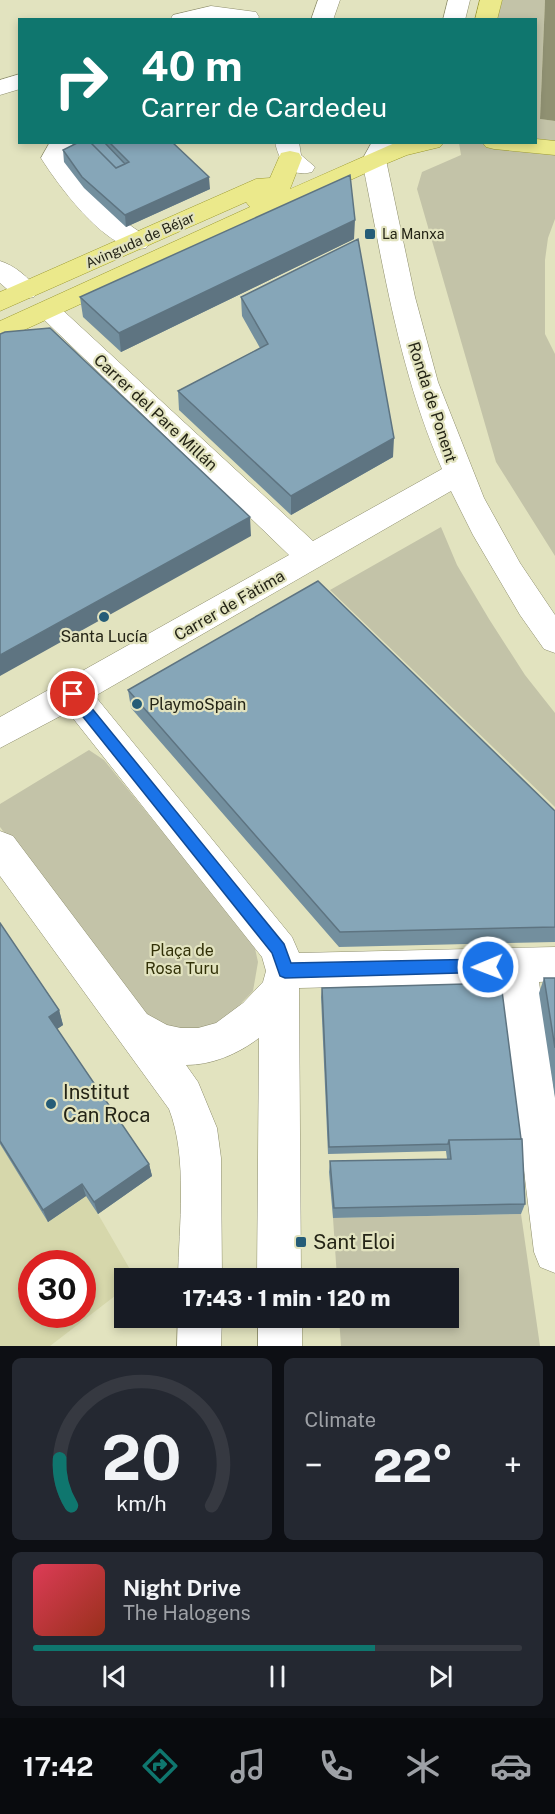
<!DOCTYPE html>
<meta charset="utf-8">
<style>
body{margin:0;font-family:"Public Sans",sans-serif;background:#242831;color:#f1f3f6;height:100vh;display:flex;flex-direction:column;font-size:22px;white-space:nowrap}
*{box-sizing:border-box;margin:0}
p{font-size:20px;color:#9ea1a6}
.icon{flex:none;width:33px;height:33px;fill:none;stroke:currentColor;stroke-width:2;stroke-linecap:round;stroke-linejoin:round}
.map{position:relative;height:1346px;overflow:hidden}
.drawer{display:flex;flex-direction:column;gap:12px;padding:12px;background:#0d0f14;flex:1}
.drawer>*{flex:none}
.guide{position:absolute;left:18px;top:18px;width:519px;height:126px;border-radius:0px;box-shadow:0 3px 9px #0003;background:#0f766e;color:#fff;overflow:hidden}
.speed{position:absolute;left:18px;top:1250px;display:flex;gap:12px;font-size:30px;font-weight:700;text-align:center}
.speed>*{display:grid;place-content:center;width:78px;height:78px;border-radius:50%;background:#171b24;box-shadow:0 3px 9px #0003;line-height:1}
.speed .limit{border:9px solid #d22;background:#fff;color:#111}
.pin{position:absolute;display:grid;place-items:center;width:51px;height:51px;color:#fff;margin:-26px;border:3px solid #fff;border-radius:50%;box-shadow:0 2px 6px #0007}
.me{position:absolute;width:66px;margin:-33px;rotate:269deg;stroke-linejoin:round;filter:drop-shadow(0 0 4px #0008)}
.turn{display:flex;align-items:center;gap:21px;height:126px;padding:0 24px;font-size:27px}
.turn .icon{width:78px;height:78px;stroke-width:2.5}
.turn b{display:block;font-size:42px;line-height:51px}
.big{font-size:45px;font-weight:800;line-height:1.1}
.drawer .widget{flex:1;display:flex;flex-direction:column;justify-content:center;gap:9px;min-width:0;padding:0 21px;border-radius:9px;background:#242831}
.drawer .dial{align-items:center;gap:0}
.dial svg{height:156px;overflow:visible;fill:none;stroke:#363941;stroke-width:7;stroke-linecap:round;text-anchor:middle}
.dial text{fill:#f1f3f6;stroke:none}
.song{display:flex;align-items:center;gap:18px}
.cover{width:72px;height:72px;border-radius:9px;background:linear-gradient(135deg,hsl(350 70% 55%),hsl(10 70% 35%))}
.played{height:6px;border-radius:3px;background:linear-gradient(90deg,#0f766e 70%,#363941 70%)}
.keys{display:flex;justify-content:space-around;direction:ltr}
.heat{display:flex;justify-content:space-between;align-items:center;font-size:33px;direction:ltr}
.drawer .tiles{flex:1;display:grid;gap:12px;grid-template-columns:1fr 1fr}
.widget:last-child{grid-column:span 2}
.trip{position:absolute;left:114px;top:1268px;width:345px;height:60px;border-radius:0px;background:#171b24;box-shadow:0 3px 9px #0003;font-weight:800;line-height:60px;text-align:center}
.tabs{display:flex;height:96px;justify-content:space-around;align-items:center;background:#090b0e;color:#9ea1a6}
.tabs .icon{width:42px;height:42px}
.tabs .current{color:#0f766e}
.tabs b{font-size:27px;color:#f1f3f6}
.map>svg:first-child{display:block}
</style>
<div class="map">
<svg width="555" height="1346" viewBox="0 0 555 1346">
<rect width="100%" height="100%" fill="#e2e3bf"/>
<path fill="#d6d7ab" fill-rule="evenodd" d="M 0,931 L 63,1025 L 54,1031 L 152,1176 L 98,1214 L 135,1278 L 124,1278 L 124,1289 L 50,1346 L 0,1346 ZM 32,1263 L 82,1263 L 82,1314 L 32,1314 Z"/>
<path fill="#c3c3a8" d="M 500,0 L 545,0 L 540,119 L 555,121 L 555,219 L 548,238 L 545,260 L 545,334 L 555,354 L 555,556 L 496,462 L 417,189 L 422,172 L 461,155 L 459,143 L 536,142 L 536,20 L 495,19 Z
M 441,527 L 457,565 L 489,619 L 525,675 L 555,713 L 555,807 L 330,590 Z
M 89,750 L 104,760 L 254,944 L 258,962 L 253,991 L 228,1017 L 211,1027 L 195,1030 L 162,1026 L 139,1011 L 0,827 L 0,804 Z
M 521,1214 L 540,1346 L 341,1346 L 339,1317 L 448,1317 L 448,1278 L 337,1278 L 333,1218 Z"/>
<path fill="#909172" d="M 545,0 L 555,0 L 555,121 L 540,119 Z"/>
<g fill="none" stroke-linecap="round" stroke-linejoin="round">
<g stroke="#8d8d6c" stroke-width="1">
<path id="minor" d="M 318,0 L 340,0 L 333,20 L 311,20 Z
M 448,0 L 470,0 L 465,20 L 443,20 Z
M 211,6 L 256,12 L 259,17 L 257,20 L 170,20 L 173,15 Z
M 20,74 L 20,89 L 0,95 L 0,80 Z
M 50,142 L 74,142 L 65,158 C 87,190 114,216 146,236 L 150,242 L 146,248 C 110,257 58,185 41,158 Z
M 275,142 L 299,142 L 301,155 L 315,167 L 312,172 C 290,178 279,162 275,142 Z
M 372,142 L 396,142 L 386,160 L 415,297 L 438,382 L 484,498 L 520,563 L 555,615 L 555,653 L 544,649 L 520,615 L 473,535 L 451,491 L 95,696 L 292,937 L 299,953 L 555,947 L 555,981 L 539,982 L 555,1096 L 555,1273 L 540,1267 L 534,1252 L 501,983 L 299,988 L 301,1278 L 257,1278 L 259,1038 C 238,1054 212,1065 186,1065 L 198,1082 L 217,1128 L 221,1158 L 222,1278 L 178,1278 C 179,1226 188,1157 169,1109 L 0,876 L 0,831 L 13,836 L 147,1014 L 167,1025 L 181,1028 L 198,1028 L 216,1023 L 243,1003 L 263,982 L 266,971 L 262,957 L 68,712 L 0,748 L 0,717 L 289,555 L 34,310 L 38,304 L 47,301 L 56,304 L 313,541 L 442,469 C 399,371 383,265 362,160 Z
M 0,261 C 14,265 30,278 38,291 L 34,297 C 18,301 12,293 0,283 Z
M 178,1317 L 222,1317 L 221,1346 L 177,1346 Z
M 258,1317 L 302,1317 L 302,1346 L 258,1346 Z"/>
</g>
<g stroke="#9c9a30" stroke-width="1">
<path id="major" d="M 480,0 L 502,0 L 497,20 L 475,20 Z
M 536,139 L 555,141 L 555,155 L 494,149 L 486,147 L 482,142 L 536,142 Z
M 397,142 L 444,142 L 440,147 L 407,155 L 383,165 L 0,341 L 0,321 L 250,207 L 246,202 L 0,311 L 0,292 L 256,179 L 270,178 L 281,153 L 290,151 L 299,153 L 302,158 L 290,189 Z"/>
</g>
<use href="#minor" fill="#fff" fill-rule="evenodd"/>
<use href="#major" fill="#ebe98b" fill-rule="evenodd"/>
</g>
<path fill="#738f9e" d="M 93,142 L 172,142 L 210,189 L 126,227 L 84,188 L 64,162 L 63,150 Z
M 354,239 L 121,352 L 83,317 L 80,297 Z
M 241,297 L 393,457 L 291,515 L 179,410 L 178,391 L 260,348 L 242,316 Z
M 128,690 L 555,811 L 555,942 L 339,947 L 131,708 Z
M 0,923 L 59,1010 L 63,1025 L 57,1029 L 149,1164 L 152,1176 L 98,1214 L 86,1196 L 48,1222 L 0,1144 Z
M 544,978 L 555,978 L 555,1098 L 539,993 Z
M 322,988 L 525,1204 L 521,1214 L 333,1218 L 329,1172 L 330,1161 L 447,1159 L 446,1151 L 328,1154 L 321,997 Z"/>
<path fill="#5e7481" d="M 209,177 L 210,189 L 126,227 L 125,215 Z
M 355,220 L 354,239 L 121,352 L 119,333 Z
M 394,438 L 393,457 L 291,515 L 291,496 Z
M 250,517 L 251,536 L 0,676 L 0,655 Z
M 59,1010 L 63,1025 L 54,1031 L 49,1017 Z
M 149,1164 L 152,1176 L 98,1214 L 94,1202 Z
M 82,1184 L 86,1196 L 48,1222 L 43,1210 Z"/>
<path fill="#86a6b8" stroke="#5e7481" stroke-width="1.5" d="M 79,142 L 90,142 L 116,168 L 129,162 L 109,142 L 172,142 L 209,177 L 125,215 L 82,177 L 63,150 Z
M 93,142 L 104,142 L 125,164 L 116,168 L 91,143 Z
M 350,175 L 355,220 L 119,333 L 80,297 Z
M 358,239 L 394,438 L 291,496 L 178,391 L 268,344 L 241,297 Z
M 50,328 L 250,517 L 0,655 L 0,334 L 5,332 Z
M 318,581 L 555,811 L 555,927 L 340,932 L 128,690 Z
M 0,923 L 59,1010 L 49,1017 L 149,1164 L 94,1202 L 82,1184 L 43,1210 L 0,1141 Z
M 544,978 L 555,978 L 555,1048 Z
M 501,983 L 521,1139 L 449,1140 L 448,1144 L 329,1147 L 322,988 Z
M 522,1139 L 525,1204 L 334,1208 L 330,1161 L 451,1159 L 449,1140 Z"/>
<path fill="#1a73e8" stroke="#114b97" stroke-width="1.5" d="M 73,688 L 77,690 L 284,944 L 291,963 L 488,959 L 494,961 L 496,967 L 494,972 L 285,978 L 280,976 L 272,953 L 68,698 L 66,694 Z"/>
<g fill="#255c77" stroke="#e2e3bf" stroke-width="2">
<rect x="364" y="228" width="12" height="12" rx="3"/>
<circle cx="104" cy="617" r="6"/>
<circle cx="137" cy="704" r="6"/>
<circle cx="51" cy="1104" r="6"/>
<rect x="295" y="1236" width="12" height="12" rx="3"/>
</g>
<g text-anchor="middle" stroke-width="4.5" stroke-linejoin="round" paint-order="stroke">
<g font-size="14" fill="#242416" stroke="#e2e3bf" text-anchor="start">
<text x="382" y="239">La Manxa</text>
</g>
<g font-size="14" fill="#242416" stroke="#e2e3bf">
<text transform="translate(140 240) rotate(-24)" y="5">Avinguda de Béjar</text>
</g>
<g font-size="16" fill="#242416" stroke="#e2e3bf">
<text transform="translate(433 402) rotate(72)" y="6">Ronda de Ponent</text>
<text transform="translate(156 412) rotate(43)" y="6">Carrer del Pare Millán</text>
<text transform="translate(229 605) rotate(-30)" y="6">Carrer de Fàtima</text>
</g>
<g font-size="16" fill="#242416" stroke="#e2e3bf">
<text x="104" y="642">Santa Lucía</text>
<text x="149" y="710" text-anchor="start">PlaymoSpain</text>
</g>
<g font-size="16" fill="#313007" stroke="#e2e3bf">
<text x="182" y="956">Plaça de<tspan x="182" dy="18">Rosa Turu</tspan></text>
</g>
<g font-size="20" fill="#242416" stroke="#e2e3bf" text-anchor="start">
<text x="63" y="1099">Institut<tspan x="63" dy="23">Can Roca</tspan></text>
<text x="313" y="1249">Sant Eloi</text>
</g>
</g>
</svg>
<div class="speed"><div class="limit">30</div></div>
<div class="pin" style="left:73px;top:694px;background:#d93025"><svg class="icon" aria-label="arrive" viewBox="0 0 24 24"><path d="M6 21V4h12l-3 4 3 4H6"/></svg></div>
<svg class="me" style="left:488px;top:967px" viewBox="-20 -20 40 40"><circle r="17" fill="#1a73e8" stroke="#fff" stroke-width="3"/><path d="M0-11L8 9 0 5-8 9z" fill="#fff"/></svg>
<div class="trip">17:43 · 1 min · 120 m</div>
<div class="guide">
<div class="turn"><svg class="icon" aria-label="right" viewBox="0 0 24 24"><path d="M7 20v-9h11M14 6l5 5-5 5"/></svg><div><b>40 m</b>Carrer de Cardedeu</div></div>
</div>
</div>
<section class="drawer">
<div class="tiles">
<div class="widget dial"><svg viewBox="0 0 100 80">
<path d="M14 69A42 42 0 1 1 86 69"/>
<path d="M14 69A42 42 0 0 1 8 45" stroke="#0f766e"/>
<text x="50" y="56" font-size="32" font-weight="700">20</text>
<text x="50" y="72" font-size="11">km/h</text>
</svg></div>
<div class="widget"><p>Climate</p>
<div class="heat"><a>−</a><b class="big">22°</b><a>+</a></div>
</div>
<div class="widget">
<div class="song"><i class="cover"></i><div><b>Night Drive</b><p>The Halogens</p></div></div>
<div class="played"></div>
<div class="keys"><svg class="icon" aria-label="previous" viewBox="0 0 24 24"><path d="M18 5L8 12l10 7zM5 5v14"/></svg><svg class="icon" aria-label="pause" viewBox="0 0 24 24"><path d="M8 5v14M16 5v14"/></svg><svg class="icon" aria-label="next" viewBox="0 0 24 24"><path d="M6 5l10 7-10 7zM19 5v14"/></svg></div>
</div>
</div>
</section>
<nav class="tabs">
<b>17:42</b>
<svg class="icon current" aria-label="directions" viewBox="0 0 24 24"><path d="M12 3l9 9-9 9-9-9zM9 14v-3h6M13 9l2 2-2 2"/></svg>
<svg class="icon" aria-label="music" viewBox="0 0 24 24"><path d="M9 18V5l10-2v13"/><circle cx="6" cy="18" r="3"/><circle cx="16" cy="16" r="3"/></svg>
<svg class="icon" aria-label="phone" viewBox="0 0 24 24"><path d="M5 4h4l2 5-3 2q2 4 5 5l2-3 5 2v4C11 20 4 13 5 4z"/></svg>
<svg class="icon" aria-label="climate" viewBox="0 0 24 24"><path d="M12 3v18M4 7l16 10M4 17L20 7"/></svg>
<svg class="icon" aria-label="car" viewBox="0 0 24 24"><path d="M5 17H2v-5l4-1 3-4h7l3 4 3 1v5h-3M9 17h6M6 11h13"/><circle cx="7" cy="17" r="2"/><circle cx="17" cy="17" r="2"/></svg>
</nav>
